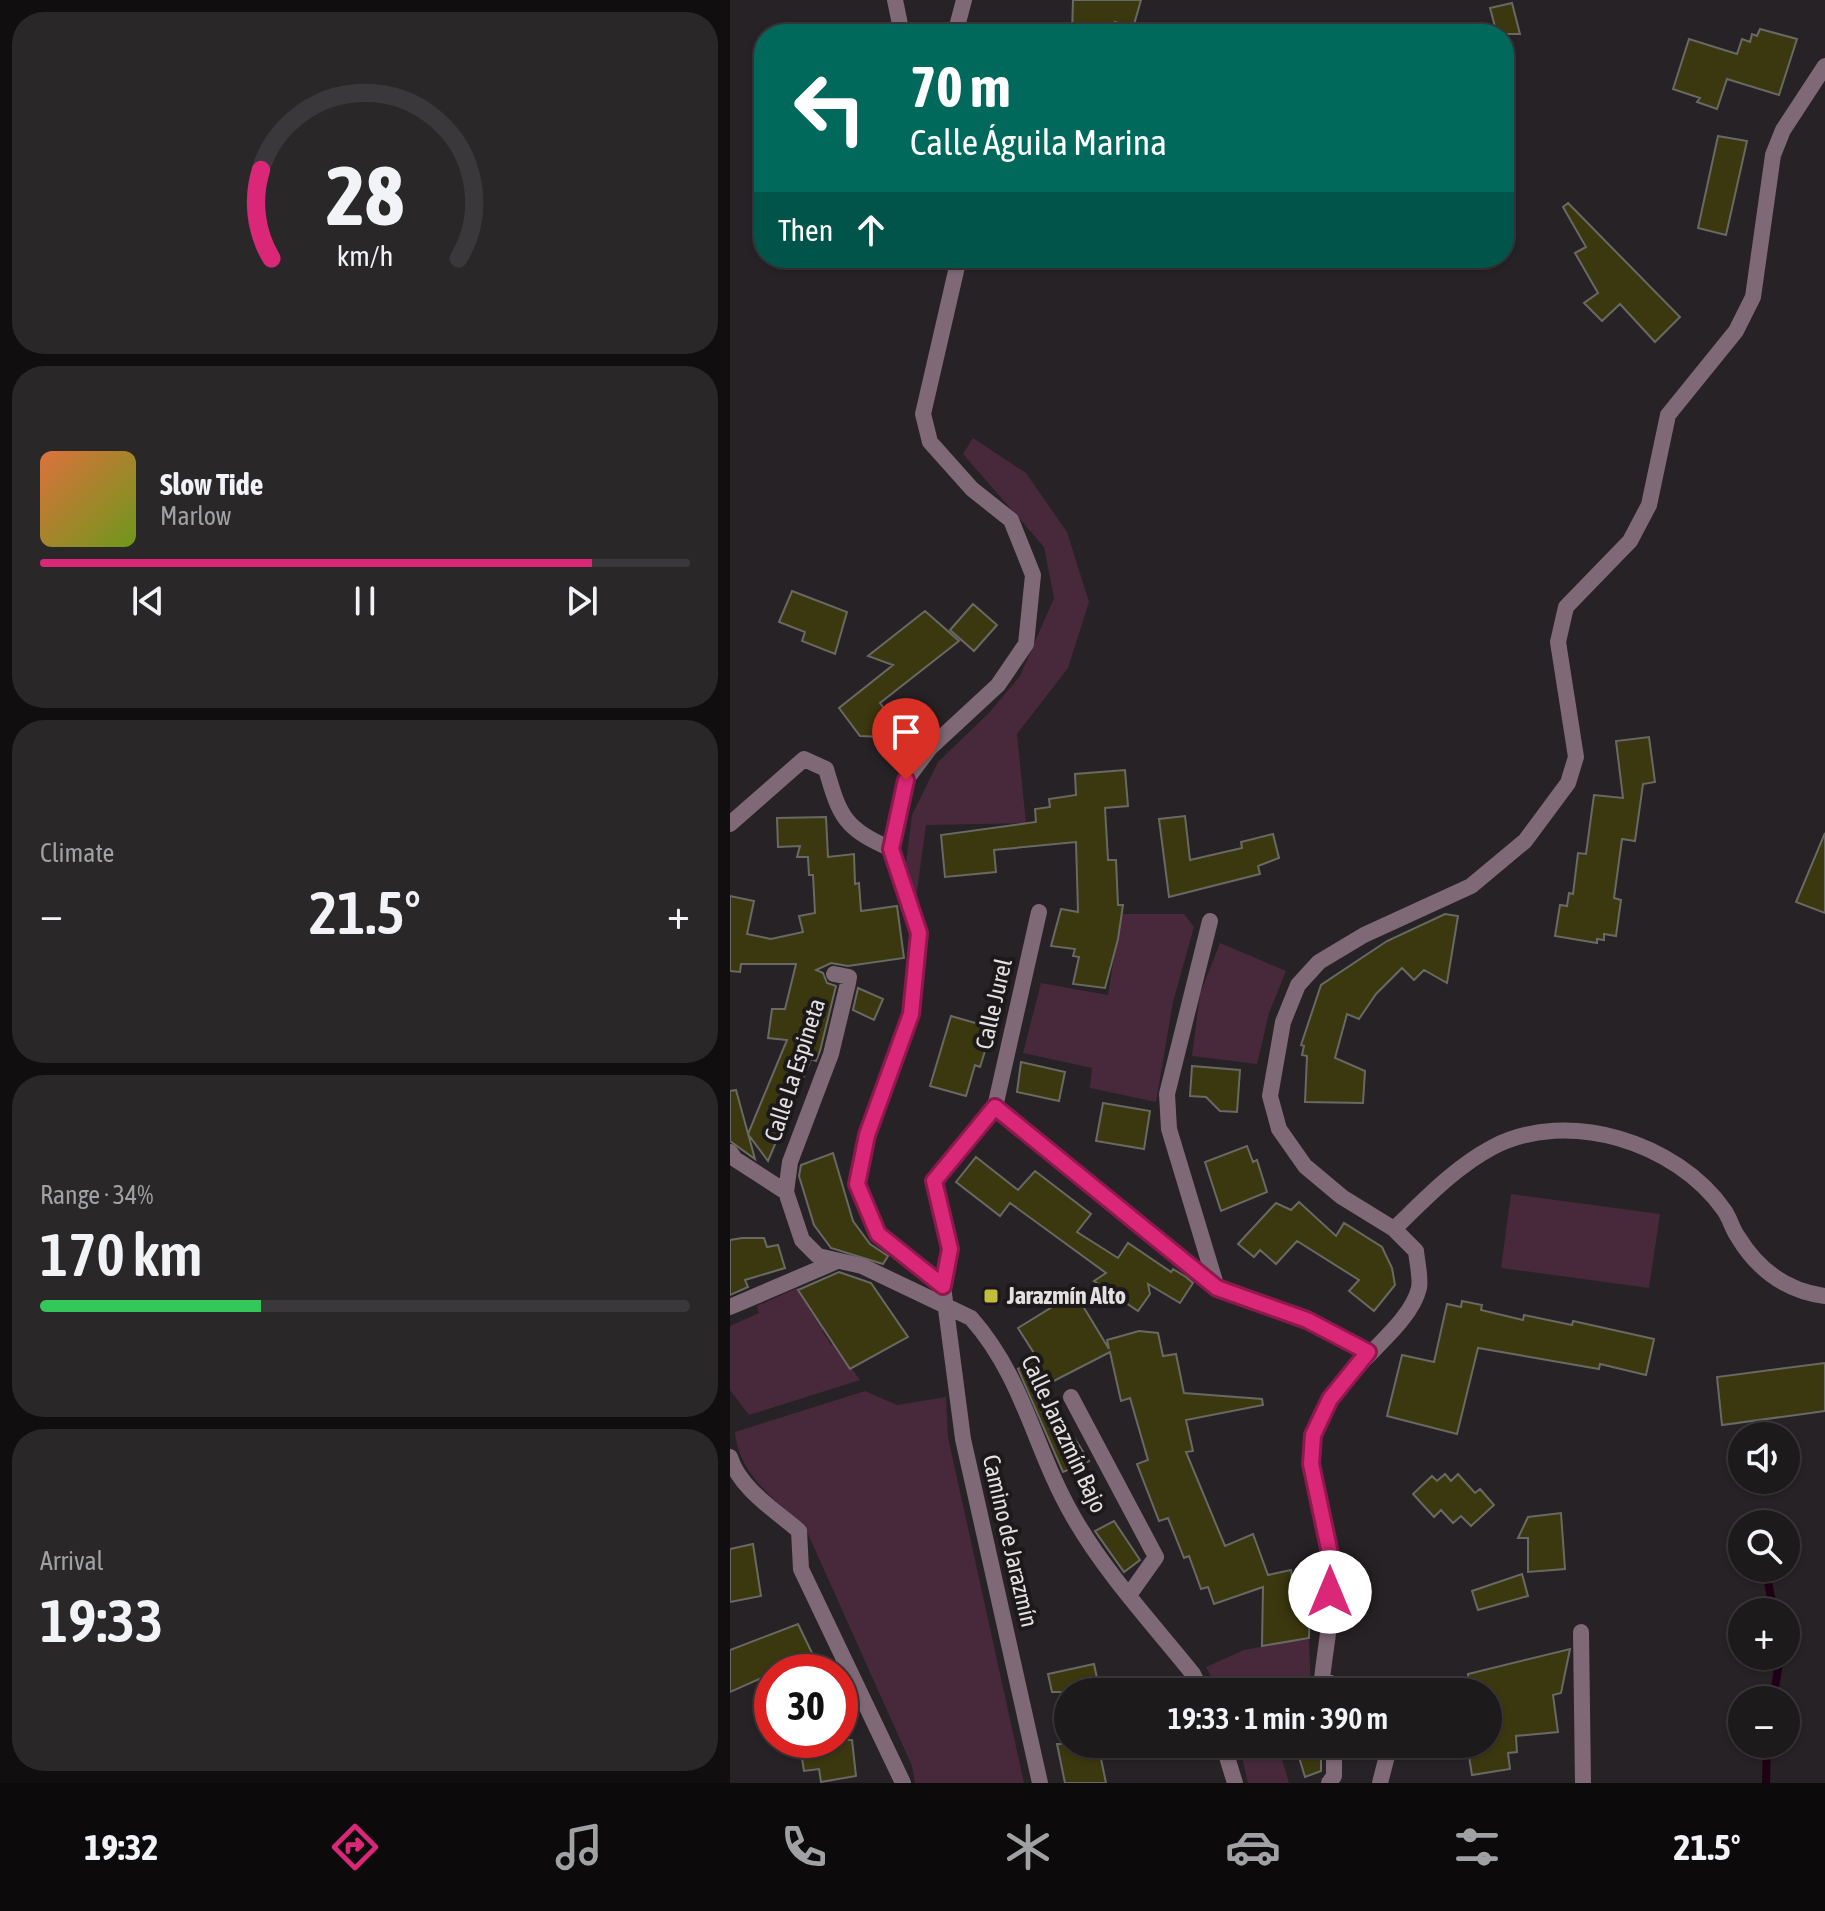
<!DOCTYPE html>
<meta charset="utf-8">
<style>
body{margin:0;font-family:"Asap Condensed",sans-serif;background:#2a2729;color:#f1f3f6;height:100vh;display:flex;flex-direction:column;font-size:30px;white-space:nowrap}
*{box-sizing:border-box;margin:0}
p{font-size:26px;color:#a0a1a3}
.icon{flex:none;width:44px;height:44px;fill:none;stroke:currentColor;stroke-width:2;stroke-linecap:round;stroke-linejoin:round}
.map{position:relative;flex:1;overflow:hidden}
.panel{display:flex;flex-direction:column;gap:12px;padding:12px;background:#100e0f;width:730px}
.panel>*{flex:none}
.top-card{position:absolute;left:24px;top:24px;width:760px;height:244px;border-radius:32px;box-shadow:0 2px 6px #0004,0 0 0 2px #3b383b;background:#00695c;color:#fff;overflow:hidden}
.controls{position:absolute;left:998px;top:1422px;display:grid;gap:16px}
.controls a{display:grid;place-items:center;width:72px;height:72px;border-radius:50%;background:#1d1a1c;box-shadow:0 2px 6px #0004,0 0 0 2px #3b383b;font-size:40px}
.speed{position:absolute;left:24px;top:1654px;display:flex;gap:16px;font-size:40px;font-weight:700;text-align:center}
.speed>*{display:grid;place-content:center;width:104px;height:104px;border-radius:50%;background:#1d1a1c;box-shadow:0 2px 6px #0004,0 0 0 2px #3b383b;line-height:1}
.speed .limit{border:12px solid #d22;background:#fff;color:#111}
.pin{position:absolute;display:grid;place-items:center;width:68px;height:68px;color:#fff;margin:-82px -34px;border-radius:50% 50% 50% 0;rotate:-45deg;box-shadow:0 0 8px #0007}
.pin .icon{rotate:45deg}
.me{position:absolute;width:88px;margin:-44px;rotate:0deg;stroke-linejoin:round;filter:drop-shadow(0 0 6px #0008)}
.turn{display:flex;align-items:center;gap:28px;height:168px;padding:0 24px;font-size:36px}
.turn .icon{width:104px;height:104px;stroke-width:2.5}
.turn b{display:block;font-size:56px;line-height:68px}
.then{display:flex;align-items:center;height:76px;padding:0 24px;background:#0003;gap:16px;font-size:30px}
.big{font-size:60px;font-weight:600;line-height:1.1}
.panel .card{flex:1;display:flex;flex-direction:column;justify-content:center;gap:12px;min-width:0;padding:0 28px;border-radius:32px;background:#2a2729}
.panel .dial{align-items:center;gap:0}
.dial svg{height:208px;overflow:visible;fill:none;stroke:#3b383b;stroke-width:7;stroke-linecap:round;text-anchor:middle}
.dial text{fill:#f1f3f6;stroke:none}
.song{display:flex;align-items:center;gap:24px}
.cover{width:96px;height:96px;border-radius:12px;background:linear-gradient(135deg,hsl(20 70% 55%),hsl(80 70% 35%))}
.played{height:8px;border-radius:4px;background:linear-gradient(90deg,#db2777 85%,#3b383b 85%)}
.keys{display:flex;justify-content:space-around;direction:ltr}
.heat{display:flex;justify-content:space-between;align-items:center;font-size:44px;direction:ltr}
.charge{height:12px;border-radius:6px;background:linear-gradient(90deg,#34c759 34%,#3b383b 0)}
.trip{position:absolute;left:324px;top:1678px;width:448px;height:80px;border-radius:40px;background:#1d1a1c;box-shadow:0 2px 6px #0004,0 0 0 2px #3b383b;font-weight:600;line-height:80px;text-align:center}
.dock{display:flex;height:128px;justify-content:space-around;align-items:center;background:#0c0a0b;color:#a0a1a3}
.dock .icon{width:56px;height:56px}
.dock .current{color:#db2777}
.dock b{font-size:36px;color:#f1f3f6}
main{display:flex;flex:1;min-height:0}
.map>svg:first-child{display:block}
</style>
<main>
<section class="panel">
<div class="card dial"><svg viewBox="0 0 100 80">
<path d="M14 69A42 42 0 1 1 86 69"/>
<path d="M14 69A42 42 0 0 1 10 35" stroke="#db2777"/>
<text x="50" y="56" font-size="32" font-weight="700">28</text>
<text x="50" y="72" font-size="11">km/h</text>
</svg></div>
<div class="card">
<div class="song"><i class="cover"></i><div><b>Slow Tide</b><p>Marlow</p></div></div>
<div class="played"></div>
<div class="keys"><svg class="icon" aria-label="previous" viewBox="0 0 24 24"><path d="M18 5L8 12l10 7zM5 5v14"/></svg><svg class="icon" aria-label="pause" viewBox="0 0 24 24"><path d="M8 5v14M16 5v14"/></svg><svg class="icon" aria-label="next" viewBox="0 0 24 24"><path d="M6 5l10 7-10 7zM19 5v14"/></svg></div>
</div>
<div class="card"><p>Climate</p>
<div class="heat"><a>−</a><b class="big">21.5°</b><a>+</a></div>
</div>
<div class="card"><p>Range · 34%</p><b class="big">170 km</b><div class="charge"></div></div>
<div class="card"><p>Arrival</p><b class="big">19:33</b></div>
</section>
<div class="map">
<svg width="1095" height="1783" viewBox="0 0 1095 1783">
<rect width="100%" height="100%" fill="#272225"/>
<path fill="#47293b" d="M 243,438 L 296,473 L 337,532 L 359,602 L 338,668 L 287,734 L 296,823 L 196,825 L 186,898 L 176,863 L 182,815 L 208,762 L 259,713 L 290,676 L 324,598 L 314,547 L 233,454 Z
M 391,914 L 454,914 L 464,927 L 443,1002 L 426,1102 L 360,1088 L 362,1068 L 293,1053 L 311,983 L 378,995 Z
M 490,943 L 556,971 L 539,1013 L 527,1064 L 462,1056 L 470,994 Z
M 781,1194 L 930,1214 L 919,1288 L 771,1268 Z
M 67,1288 L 96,1327 L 92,1330 L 101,1345 L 104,1344 L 130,1380 L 19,1415 L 0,1390 L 0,1326 L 29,1313 L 27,1306 Z
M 135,1391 L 167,1405 L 216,1397 L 218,1437 L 294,1783 L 185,1783 L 182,1766 L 78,1534 C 50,1501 9,1478 5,1432 Z
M 579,1638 L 581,1692 L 490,1692 L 476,1667 L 514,1650 Z
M 509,1744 L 563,1744 L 564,1748 L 550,1753 L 559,1783 L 518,1783 Z"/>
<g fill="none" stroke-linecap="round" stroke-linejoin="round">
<path stroke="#1f0015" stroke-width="8" d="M 1038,1582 L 1044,1612
M 1043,1700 L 1050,1656
M 1036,1783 L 1037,1744"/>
</g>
<path fill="#3b380f" stroke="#696964" stroke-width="2" d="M 343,0 L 411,0 L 403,28 L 385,22 L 382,34 L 342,34 Z
M 782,3 L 790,34 L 767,34 L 760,8 Z
M 1030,29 L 1067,39 L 1049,95 L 997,79 L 987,109 L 967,102 L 970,98 L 943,89 L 959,39 L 1007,54 L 1012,39 L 1020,42 L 1022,34 L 1027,36 Z
M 988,136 L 1017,141 L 996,235 L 968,228 Z
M 838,203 L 950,317 L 925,342 L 890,304 L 872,321 L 854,303 L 868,293 L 845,253 L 856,247 L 833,207 Z
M 62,591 L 117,612 L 105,654 L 72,641 L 75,632 L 49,622 Z
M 243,604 L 267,625 L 244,651 L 220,630 Z
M 195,611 L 229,641 L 150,703 L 164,721 L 155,728 L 153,737 L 130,736 L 109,708 L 163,665 L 138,656 Z
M 919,737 L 925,782 L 913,784 L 905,841 L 892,839 L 884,898 L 891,900 L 886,936 L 874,934 L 874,940 L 867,939 L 867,943 L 825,936 L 830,905 L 837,906 L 839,893 L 843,894 L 848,853 L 856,854 L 864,795 L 893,798 L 886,741 Z
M 395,770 L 398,806 L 375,808 L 378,860 L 386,860 L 388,905 L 393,905 L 388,939 L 375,988 L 343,984 L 349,957 L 343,956 L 345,949 L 321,946 L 331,909 L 348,912 L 346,842 L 264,850 L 266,872 L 215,877 L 211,835 L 306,822 L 305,809 L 320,807 L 319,799 L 346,795 L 345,774 Z
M 455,816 L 460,860 L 512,848 L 511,842 L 543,834 L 549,858 L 528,866 L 530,874 L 439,897 L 429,819 Z
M 96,817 L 98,857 L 124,854 L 125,884 L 129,883 L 131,911 L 167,906 L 174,958 L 118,966 L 101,963 L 86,970 L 93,973 L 97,983 L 106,986 L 90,1051 L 86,1061 L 81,1059 L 38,1161 L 18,1134 L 57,1040 L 38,1038 L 42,1009 L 55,1009 L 66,964 L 11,964 L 10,972 L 0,971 L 0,896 L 24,901 L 17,934 L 41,939 L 73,932 L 69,916 L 85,913 L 83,875 L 79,875 L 78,857 L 67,857 L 70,846 L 48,847 L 47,818 Z
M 1095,833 L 1095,913 L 1066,902 Z
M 715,914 L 728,916 L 717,983 L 694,970 L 684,980 L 672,968 L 646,994 L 629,1019 L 617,1014 L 605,1058 L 635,1071 L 633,1103 L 575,1102 L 577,1056 L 572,1055 L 574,1046 L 571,1045 L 591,985 L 657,941 Z
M 128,988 L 153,999 L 144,1020 L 123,1010 Z
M 221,1016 L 256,1026 L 250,1046 L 256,1048 L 250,1067 L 245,1065 L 236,1096 L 200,1086 Z
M 291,1062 L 335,1072 L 329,1101 L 287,1092 Z
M 462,1066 L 510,1070 L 507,1112 L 490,1111 L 476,1097 L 460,1096 Z
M 6,1090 L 25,1159 L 0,1141 L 0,1091 Z
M 373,1103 L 420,1111 L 414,1149 L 366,1141 Z
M 517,1146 L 523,1162 L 527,1160 L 537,1192 L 491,1211 L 475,1162 Z
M 103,1153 L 123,1221 L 140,1244 L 158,1256 L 153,1264 L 101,1248 L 84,1225 L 69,1176 L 71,1165 Z
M 246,1157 L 288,1190 L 305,1171 L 361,1214 L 347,1232 L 388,1258 L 398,1243 L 441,1272 L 443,1269 L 456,1277 L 463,1283 L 450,1303 L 418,1284 L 420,1294 L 408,1311 L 364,1281 L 376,1273 L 280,1203 L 270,1216 L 226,1182 Z
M 569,1202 L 606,1236 L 614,1223 L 652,1247 L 662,1268 L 665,1285 L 644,1311 L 619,1291 L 629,1280 L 567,1241 L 546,1264 L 530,1250 L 524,1257 L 508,1244 L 546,1203 L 561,1210 Z
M 12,1238 L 34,1238 L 37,1247 L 48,1245 L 55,1268 L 15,1280 L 18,1287 L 0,1295 L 0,1240 Z
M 109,1272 L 141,1283 L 178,1337 L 120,1369 L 68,1290 Z
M 345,1293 L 379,1349 L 377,1340 L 409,1331 L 428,1333 L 433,1356 L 446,1354 L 454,1393 L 532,1399 L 533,1405 L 456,1420 L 463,1451 L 456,1452 L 495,1546 L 523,1534 L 538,1575 L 561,1570 L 564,1594 L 580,1590 L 579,1638 L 532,1646 L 533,1587 L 484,1604 L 478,1587 L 471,1589 L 459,1556 L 454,1558 L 438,1518 L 429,1521 L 407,1464 L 418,1460 L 400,1398 L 391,1401 L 380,1352 L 312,1387 L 359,1461 L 333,1472 L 288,1369 L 307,1358 L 288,1328 Z
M 732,1301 L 752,1305 L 751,1310 L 793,1320 L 794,1315 L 842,1325 L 843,1321 L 924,1339 L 916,1375 L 870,1364 L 869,1369 L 748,1348 L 727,1434 L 657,1416 L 672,1355 L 704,1362 L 717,1304 L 731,1307 Z
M 1095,1363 L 1095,1411 L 992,1425 L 987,1377 Z
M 715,1474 L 721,1481 L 728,1474 L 745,1493 L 750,1489 L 764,1505 L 741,1526 L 731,1516 L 723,1523 L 711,1510 L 704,1517 L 683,1494 L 702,1476 L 707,1481 Z
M 831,1513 L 835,1569 L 798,1572 L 798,1538 L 788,1538 L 798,1517 Z
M 384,1521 L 410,1560 L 394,1572 L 365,1531 Z
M 23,1544 L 31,1596 L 0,1602 L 0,1549 Z
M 792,1574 L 798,1596 L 748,1610 L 742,1591 Z
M 68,1624 L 83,1655 L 0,1692 L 0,1650 Z
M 840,1649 L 831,1693 L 823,1695 L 828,1732 L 786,1736 L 787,1752 L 778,1753 L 780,1769 L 742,1775 L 737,1744 L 758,1744 L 758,1692 L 739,1692 L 738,1674 Z
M 364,1664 L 370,1692 L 322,1692 L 318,1674 Z
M 69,1740 L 122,1740 L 126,1776 L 91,1782 L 89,1769 L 74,1771 Z
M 327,1744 L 368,1744 L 376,1783 L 335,1783 Z
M 565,1744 L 584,1744 L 591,1758 L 591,1771 L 575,1777 Z"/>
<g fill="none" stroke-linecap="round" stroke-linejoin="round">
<path stroke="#7f6976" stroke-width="16" d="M 165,0 L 172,34
M 225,34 L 234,0
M 229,258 L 193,414 L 200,442 L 242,489 L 281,520 L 303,575 L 296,644 L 268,685 L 200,748 L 176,780 L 161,849 L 189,933 L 181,1014 L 137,1135 L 127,1184 L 148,1234 L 213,1286 L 233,1439 L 310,1783
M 0,824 L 74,759 L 96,769 C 110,817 114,828 161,849
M 309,912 L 265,1107 L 487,1288
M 480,921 L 437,1094 L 439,1129 L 487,1288 L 577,1320 L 638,1352
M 0,1152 L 5,1159 L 56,1192 L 72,1240 L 88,1256 L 132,1266 L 241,1318 C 295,1379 304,1450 344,1518 C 377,1575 422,1623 463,1674 L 472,1692
M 56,1192 L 60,1162 L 101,1054 L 118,983 L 119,977 L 104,974
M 664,1229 C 694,1200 725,1167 763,1147 C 838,1108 946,1142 994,1210 C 1000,1218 1002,1229 1008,1237 C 1028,1270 1057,1291 1095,1296
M 213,1286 L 220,1249 L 204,1181 L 265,1107
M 0,1307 L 105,1262
M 341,1397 L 426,1557 L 399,1595
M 0,1457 C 9,1488 46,1511 69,1531 L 71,1569 L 173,1783
M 851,1632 L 853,1783
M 592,1679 L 619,1692
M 595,1692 L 592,1679 C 596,1642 605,1600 602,1563 C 599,1521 575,1479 583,1436 C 595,1377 678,1335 689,1288 C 691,1278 687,1262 686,1251 L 664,1229 L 612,1197 L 575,1166 L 549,1129 L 540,1096 L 553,1022 L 568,985 L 589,962 L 634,935 L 741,886 L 795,841 L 838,783 L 846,757 L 828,642 L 836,607 L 900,541 L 919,505 L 938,415 L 1006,331 L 1023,297 L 1043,155 L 1053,130 L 1095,66
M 493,1744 L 505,1783
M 599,1783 L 604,1776 L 604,1744
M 650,1783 L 660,1744"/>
</g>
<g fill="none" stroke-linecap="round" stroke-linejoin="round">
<g stroke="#8e194d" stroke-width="20">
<path id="route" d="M 176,780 L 161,849 L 189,933 L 181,1014 L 137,1135 L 127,1184 L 148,1234 L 213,1286 L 220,1249 L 204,1181 L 265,1107 L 487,1288 L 577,1320 L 638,1352 L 600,1399 L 583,1435 L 581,1464 L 602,1563 L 600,1592"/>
</g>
<use href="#route" stroke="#db2777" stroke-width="14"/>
</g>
<rect fill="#c4bc3d" stroke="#1d191b" stroke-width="3" x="253" y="1288" width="16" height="16" rx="4"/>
<g text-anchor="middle" stroke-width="8" stroke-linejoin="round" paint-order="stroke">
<g font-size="24" fill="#e3e0e2" stroke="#1d191b">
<text transform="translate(264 1004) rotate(-77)" y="8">Calle Jurel</text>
<text transform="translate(65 1070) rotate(-72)" y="8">Calle La Espineta</text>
<text transform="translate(334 1434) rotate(65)" y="8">Calle Jarazmín Bajo</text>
<text transform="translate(280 1541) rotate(77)" y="8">Camino de Jarazmín</text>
</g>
<g font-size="24" font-weight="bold" fill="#e3e0e2" stroke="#1d191b" text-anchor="start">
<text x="277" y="1304">Jarazmín Alto</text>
</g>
</g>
</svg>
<div class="controls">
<a><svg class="icon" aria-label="sound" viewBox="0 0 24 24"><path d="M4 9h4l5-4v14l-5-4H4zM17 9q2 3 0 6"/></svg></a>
<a><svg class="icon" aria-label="search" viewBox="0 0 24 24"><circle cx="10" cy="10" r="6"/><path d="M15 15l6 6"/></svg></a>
<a>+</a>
<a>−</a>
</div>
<div class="speed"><div class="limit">30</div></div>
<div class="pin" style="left:176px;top:780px;background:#d93025"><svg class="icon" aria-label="arrive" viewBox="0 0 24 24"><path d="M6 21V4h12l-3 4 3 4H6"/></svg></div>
<svg class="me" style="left:600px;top:1592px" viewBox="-20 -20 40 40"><circle r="19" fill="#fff"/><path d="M0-13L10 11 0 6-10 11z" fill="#db2777"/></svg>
<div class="trip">19:33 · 1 min · 390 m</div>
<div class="top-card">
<div class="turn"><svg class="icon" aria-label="left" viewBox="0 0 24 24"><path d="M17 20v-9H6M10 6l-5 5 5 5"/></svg><div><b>70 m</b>Calle Águila Marina</div></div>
<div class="then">Then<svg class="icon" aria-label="ahead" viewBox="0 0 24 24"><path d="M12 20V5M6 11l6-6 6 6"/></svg></div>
</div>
</div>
</main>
<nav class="dock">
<b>19:32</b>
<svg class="icon current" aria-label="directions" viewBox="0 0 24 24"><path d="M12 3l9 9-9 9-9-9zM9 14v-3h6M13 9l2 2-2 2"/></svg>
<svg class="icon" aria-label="music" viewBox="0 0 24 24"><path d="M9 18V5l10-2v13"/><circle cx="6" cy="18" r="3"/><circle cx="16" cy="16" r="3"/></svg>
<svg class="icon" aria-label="phone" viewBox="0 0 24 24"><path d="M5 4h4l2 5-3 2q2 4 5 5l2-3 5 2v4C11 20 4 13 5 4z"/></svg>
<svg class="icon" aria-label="climate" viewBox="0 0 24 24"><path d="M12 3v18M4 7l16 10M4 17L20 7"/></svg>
<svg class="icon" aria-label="car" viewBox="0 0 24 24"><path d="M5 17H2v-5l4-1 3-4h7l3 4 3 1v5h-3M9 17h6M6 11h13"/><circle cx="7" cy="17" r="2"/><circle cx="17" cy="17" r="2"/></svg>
<svg class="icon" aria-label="filters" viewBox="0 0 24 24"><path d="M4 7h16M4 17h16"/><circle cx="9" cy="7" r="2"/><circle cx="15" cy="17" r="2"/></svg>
<b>21.5°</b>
</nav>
